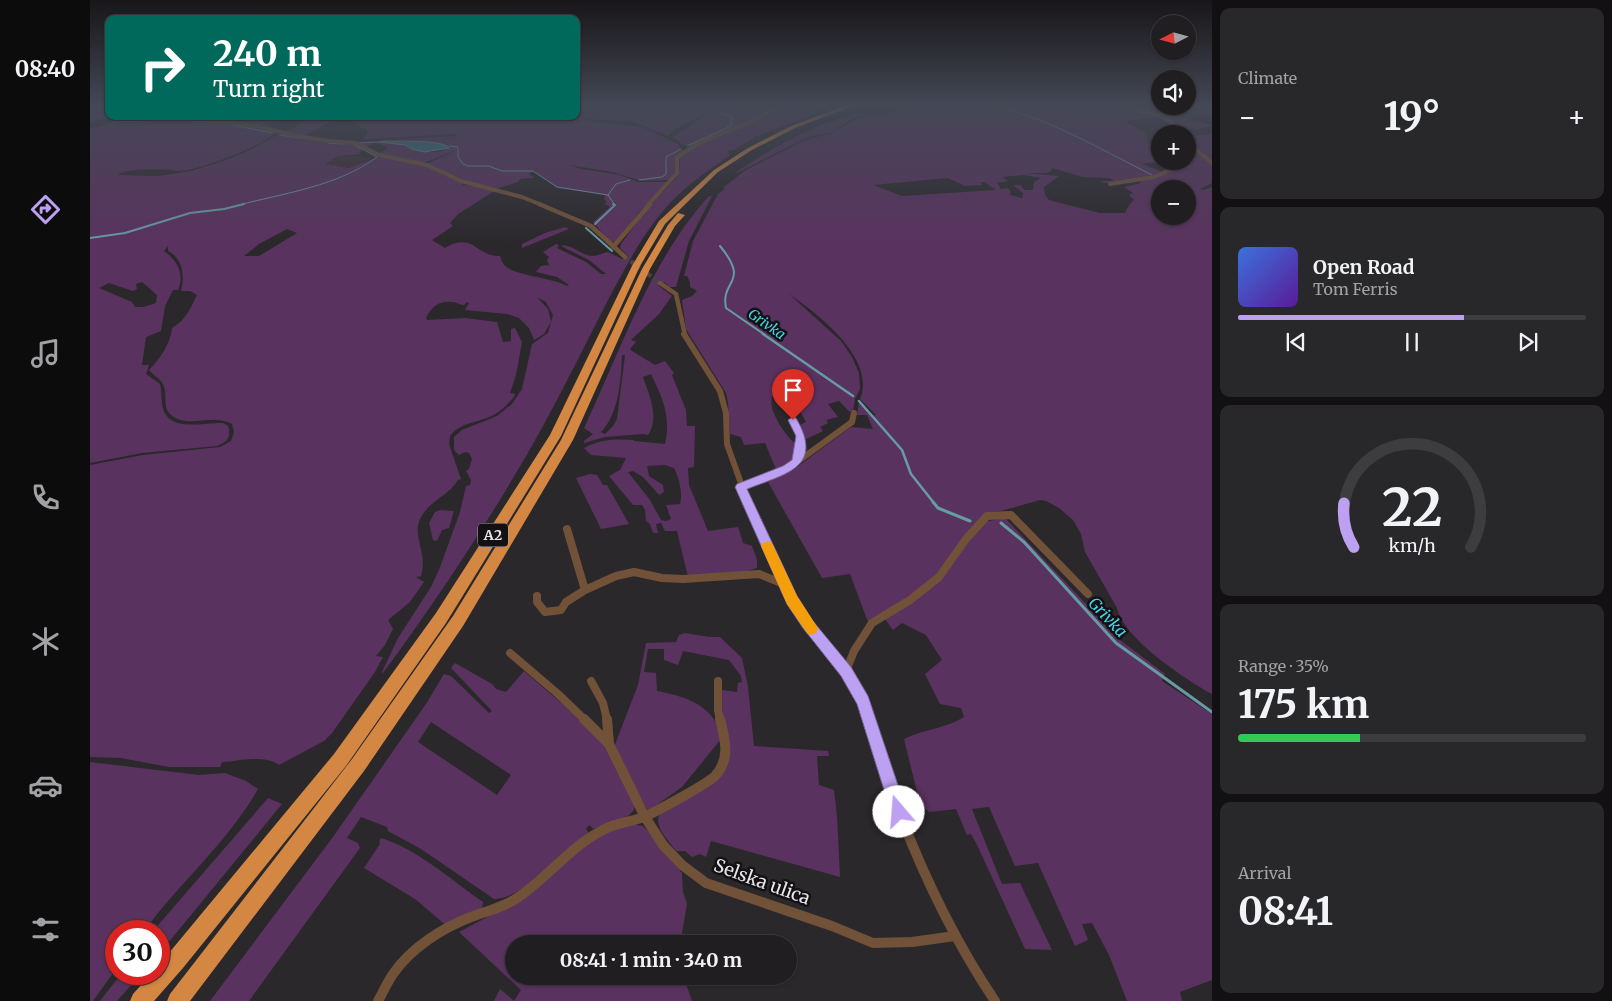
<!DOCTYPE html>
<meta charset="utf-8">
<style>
body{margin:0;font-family:Merriweather,serif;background:#282729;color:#f1f3f6;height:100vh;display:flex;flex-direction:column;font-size:19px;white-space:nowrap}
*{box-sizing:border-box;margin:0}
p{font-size:16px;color:#a2a2a5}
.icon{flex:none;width:28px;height:28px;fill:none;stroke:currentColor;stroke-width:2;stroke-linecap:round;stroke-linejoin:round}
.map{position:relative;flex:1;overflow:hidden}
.details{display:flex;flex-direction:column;gap:8px;padding:8px;background:#121012;width:400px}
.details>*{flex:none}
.banner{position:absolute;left:15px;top:15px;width:475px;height:105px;border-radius:10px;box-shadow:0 1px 4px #0004,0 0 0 1px #3d3c3e;background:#00695c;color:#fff;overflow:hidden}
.needle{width:32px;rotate:264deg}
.tools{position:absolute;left:1061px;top:15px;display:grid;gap:10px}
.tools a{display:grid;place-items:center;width:45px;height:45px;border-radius:50%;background:#201e20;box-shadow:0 1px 4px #0004,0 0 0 1px #3d3c3e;font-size:25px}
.speed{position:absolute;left:15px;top:920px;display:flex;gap:10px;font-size:25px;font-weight:700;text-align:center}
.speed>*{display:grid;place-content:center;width:65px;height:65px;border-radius:50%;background:#201e20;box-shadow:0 1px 4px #0004,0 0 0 1px #3d3c3e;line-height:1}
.speed .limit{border:8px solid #d22;background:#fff;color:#111}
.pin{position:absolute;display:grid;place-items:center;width:42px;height:42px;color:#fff;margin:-51px -21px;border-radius:50% 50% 50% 0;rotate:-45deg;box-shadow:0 0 5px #0007}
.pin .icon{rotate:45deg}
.me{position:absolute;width:55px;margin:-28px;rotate:342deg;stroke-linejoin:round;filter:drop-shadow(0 0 4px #0008)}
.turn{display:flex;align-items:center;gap:18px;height:105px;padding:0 25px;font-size:22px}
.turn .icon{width:65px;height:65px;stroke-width:2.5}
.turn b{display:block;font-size:35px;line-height:42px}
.big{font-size:38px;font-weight:700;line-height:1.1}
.details .tile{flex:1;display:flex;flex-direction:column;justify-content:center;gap:8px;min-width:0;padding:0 18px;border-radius:10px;background:#282729}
.details .dial{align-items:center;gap:0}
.dial svg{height:130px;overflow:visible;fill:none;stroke:#3d3c3e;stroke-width:7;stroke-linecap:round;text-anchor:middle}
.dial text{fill:#f1f3f6;stroke:none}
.song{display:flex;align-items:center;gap:15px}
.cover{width:60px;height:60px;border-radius:8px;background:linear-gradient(135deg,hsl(220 70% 55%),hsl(270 70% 35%))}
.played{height:5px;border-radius:2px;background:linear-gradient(90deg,#bca0f2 65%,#3d3c3e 65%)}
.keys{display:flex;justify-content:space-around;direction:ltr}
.heat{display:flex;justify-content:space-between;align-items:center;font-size:28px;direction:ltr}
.charge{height:8px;border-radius:4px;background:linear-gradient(90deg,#34c759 35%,#3d3c3e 0)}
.trip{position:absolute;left:415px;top:935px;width:292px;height:50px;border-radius:25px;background:#201e20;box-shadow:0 1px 4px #0004,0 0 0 1px #3d3c3e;font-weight:700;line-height:50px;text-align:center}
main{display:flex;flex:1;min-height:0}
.tabs{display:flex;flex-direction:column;width:90px;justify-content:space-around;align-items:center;background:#0d0c0d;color:#a2a2a5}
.tabs .icon{width:35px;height:35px}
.tabs .selected{color:#bca0f2}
.tabs b{font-size:22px;color:#f1f3f6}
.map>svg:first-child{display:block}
</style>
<main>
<nav class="tabs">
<b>08:40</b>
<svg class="icon selected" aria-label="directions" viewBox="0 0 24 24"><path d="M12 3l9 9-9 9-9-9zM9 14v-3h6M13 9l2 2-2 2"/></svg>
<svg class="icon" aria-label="music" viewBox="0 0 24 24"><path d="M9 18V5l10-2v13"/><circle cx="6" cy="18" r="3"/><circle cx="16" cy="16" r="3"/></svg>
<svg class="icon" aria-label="phone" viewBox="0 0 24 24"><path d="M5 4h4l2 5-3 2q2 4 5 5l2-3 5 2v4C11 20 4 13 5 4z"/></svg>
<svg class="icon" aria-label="climate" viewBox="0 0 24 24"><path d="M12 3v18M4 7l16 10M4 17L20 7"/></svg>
<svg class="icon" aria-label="car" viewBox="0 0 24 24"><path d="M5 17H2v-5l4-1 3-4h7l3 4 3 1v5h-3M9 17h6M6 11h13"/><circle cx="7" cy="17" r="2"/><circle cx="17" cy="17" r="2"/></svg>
<svg class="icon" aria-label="filters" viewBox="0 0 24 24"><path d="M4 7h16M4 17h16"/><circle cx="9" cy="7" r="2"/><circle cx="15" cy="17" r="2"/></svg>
</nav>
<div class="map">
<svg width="1122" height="1001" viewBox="0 0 1122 1001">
<rect width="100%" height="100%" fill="#2b282b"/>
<path fill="#3e2a2d" d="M 248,156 L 264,156 L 283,158 L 256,168 L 228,165 Z"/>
<path fill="#5a325f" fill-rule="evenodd" d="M 19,104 L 19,116 C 76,116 130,118 186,133 C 179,137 173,142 166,145 C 152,153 94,176 82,170 C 68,169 37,168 27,175 L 68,176 L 101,171 L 139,159 L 164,148 L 190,133 L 261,143 L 274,148 L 269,152 L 271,154 L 248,156 L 235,164 L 258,168 L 291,156 L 329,163 L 374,184 L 370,186 L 376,185 L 406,190 L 368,214 L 360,223 L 363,226 L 342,240 L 355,248 C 383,231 387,257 410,256 C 411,258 411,261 413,263 C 420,276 463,277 477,286 L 479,285 L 467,277 L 446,272 L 451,266 L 459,265 L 457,260 L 459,257 L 453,252 L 466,244 L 469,245 L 467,248 L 496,262 L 511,274 L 516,274 L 499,260 L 471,246 C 481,243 490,255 502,256 C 507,256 513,253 518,252 L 532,259 L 539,257 L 530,248 L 531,244 L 555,211 L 585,179 L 589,172 L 590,156 L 598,149 L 688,109 L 693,104 L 743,104 L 725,110 L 727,113 L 665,137 L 644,150 L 640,150 L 638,151 L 639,156 C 618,170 597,185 580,203 C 554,231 537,265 519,298 C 497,341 476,384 453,426 C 406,511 351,594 293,673 L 292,672 L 308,638 L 341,587 L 349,570 L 370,512 L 376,486 L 380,485 L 381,480 L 376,471 L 379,469 L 382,459 L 379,453 L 375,452 L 369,455 L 364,450 L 364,437 L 372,430 L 407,416 L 422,404 L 432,389 L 442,344 L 458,333 L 463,315 L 456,302 L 447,297 L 458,309 L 461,322 L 454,334 L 444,340 L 439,328 L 429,318 L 417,314 L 375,310 L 379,303 L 377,302 L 374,305 C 369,305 367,302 362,302 C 349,300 341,307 336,318 L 337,320 L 375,318 L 407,322 L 413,342 L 421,341 L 421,329 L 425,328 L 432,342 L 426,375 L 420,393 L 425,394 L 424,397 C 417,405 409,413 399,417 C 386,423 369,423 360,436 L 359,444 L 371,479 L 368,480 C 358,497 339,500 330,519 C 322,537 338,553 331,576 L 326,577 L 334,582 L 320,602 L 298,620 L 303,629 L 295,645 L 286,656 L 293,657 L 285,672 L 242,733 L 234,741 L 189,765 C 175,754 148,761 132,762 L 130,767 L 79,767 L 31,758 L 0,757 L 0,465 L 53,455 L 130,447 L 141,441 L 144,432 L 142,424 C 122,412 96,431 79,413 C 73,406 77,395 74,387 C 72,379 64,376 59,370 C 71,357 80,345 82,328 C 96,320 100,309 107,295 L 100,291 L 91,291 C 95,277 93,258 78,251 L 78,246 L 74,251 C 87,260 95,274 88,290 L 83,290 L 75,306 L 71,331 L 56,337 L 52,365 L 59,365 L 56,374 L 70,384 C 72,392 71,401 73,408 C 79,433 116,422 133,423 L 138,426 C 142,437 137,442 127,446 L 52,453 L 0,463 L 0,129 L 21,123 L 14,118 L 0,122 L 0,105 ZM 197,229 L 207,233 L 169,256 L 154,256 L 169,244 ZM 52,282 L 67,295 L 66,303 L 54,307 L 45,307 L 42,302 L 9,288 L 19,283 L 43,291 L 47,289 L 46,284 Z
M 486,104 L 646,104 L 651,106 L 651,104 L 655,104 L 676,110 L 677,113 L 601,146 L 593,145 L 583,137 L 610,119 L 616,113 L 582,131 L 578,136 L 543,122 L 500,119 L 486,114 Z
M 802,104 L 1027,104 L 1078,119 L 1069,117 L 1035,121 L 1055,133 C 1060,143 1056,146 1070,150 L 1070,161 L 1075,161 C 1067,164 1060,161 1052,164 L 1072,172 C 1059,178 1022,188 1009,181 L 1024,181 L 1020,178 L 993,177 L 962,168 L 960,172 L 956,173 L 935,173 L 969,176 L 954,187 L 955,195 L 959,200 L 1010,213 L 1035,213 L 1039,205 L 1044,200 L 1039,195 L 1043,193 L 1034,187 L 1051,183 L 1049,180 L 1070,175 L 1094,165 L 1095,161 L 1100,161 L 1099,158 L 1107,158 L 1104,154 L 1110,154 L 1122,164 L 1122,183 L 1110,189 L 1113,190 L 1122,187 L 1122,694 C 1095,679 1034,639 1027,608 L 995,552 L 991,534 L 983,520 L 969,508 L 956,501 L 950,500 L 911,511 L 899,512 C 877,529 866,554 848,575 C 830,595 801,608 778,622 L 760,574 L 732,578 L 678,482 L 703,470 L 761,427 L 783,429 L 777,415 L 767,415 L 769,402 L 782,416 L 786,415 L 770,399 C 787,359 728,314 699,294 L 751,341 L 762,357 L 769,373 L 770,389 L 765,399 L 763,411 L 760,412 L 749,401 L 738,404 L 748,417 L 736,420 L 738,423 L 730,427 L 733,431 L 714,440 L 710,425 L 716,422 C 709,408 700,393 682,396 C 682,399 681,404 682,408 C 686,421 698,440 710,447 C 707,461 702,469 688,474 L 675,443 L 654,445 L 651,437 L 640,434 L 638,403 L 636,393 L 596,329 L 592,300 L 602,296 L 607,291 L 600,287 L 600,282 L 597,276 L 594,276 L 603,241 L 628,194 L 635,189 L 633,188 L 654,171 L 715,140 L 739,134 L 770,117 L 807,112 L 808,110 ZM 934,175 L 951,178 L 944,182 L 943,190 L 934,190 L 931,185 L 923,185 L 934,194 L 932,195 L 933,198 L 920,195 L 921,192 L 918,188 L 911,189 L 907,183 L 918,181 L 912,177 ZM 858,178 L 875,186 L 893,185 L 890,182 L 894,182 L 906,190 L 812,196 L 783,185 ZM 1070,189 L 1098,189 L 1098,216 L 1070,216 Z
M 1056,104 L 1070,104 L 1070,106 L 1122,104 L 1122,118 Z
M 772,113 L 790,113 L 765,117 L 740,133 L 721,136 L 708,142 L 647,173 L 646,172 C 684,147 726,122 772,113 Z
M 1087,113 L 1089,114 L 1082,117 L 1086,118 L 1091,117 L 1122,125 C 1105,134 1089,125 1074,116 Z
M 104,116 L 486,116 L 499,121 L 552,127 L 586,143 L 593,150 L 585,158 L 585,172 L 580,180 L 552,181 L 522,172 L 480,165 L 491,169 L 530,175 L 548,182 L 579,182 L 548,214 L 527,242 L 520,242 L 503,222 L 520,207 L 514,203 L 517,202 L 514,199 L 515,195 L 467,188 L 443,171 L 439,174 L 444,178 L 430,179 L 428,182 C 422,184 415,186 409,188 C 391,192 353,171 337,164 L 371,148 L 334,163 L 290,154 L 298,147 L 285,143 L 276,147 L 266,142 L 367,136 L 367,134 L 273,139 L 278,133 L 276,129 L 271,128 L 268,123 C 242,115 237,125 214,136 L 196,132 L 212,123 L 210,120 C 193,118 177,127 159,125 L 167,121 L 157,125 ZM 286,141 L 341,142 L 360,147 C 345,157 329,150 314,145 C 306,142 295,143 286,141 Z
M 1120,133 L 1122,133 L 1122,161 L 1103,145 L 1098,139 L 1107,142 L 1106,135 L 1120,135 Z
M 619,196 L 622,196 L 599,241 L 586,287 L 580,287 L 574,282 L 568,285 L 582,296 L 569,314 L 541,340 L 546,342 L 540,349 L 542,351 L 565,365 L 575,361 L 584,373 L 582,375 L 596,410 L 597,426 L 605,426 L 604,467 L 598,468 L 599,485 L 618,531 L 648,527 L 653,543 L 662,546 L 667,560 L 667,568 L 654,572 L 598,577 L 587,531 L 575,531 L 571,523 L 566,524 L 568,533 L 563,533 L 560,524 L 556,521 L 555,510 L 552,505 L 543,505 L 519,476 L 530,470 L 536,458 L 501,455 L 494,448 C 511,439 525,439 544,440 L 544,441 L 575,444 C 581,416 573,399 561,374 L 553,377 C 559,395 570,417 558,435 L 553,434 L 515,437 L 494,443 L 494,441 L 503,434 L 494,428 C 531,350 560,261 619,196 ZM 532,355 L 535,355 L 527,419 L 523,426 L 515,434 L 511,432 C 529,414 531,379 532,355 ZM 575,465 L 584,468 C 589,478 593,493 590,504 L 576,505 L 581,519 L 576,521 L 571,520 L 560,500 L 538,472 L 543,471 L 553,477 L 569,495 L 574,492 L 573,485 L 559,476 L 557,466 Z
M 475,227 L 479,229 L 432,248 L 432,244 L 455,233 Z
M 500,474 L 507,475 L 513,485 L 517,485 L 539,524 L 511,529 L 486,478 Z
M 350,510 L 364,511 L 359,528 L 352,530 L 347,541 L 343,540 L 339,523 L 345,512 Z
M 915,518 L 1030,640 L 1075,674 L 1072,681 L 1122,714 L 1122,980 L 1090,992 L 1092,1001 L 1037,1001 L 1019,955 L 1002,923 L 992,924 L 998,940 L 985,946 L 948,863 L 925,866 L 899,807 L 882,809 L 912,884 L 930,883 L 962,950 L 935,949 L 888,847 L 881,834 L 877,835 L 866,809 L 839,812 L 830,804 L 814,739 C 834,729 855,729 874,717 L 871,708 L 850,704 L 835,674 L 852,660 L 836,635 L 812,623 L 803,630 L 795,619 L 850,581 L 893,522 Z
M 595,633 L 619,637 L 630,637 L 652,658 L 658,687 L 664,746 L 738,751 L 739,756 L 727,756 L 729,785 L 744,790 L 747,816 L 750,877 L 621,841 L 616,857 L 610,854 L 602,857 L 595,851 L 586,851 C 578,839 563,827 570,813 L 633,773 L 632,690 L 647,692 L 648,683 L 652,682 L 651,676 L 639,660 L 593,651 L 588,665 L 574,660 L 574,649 L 558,649 L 554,672 L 566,673 L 567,691 C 595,696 627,706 631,739 L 592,787 L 561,809 L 557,809 L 524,747 L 548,685 L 556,643 L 586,642 L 589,635 Z
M 365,663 L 402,684 L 406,689 L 416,692 L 434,671 L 478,709 L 515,745 L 545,802 L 544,810 L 538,816 L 503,829 L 500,825 L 496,828 L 498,833 C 475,854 434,898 404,899 L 331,849 L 298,831 L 297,827 L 271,817 L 257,838 L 268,843 L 270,848 L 159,1001 L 120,1001 L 243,837 L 336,704 L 354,674 L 361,676 L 399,713 L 402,711 L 361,668 ZM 341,722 L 421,775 L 407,795 L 328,742 Z
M 0,762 L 109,775 L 135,773 L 156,781 L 168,789 C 137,843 90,882 54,931 L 26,931 L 26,969 L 3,1001 L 0,1001 Z
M 178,798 L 192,804 L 69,954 L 69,931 L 63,931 Z
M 541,824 L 553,826 L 558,831 L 592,873 L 593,892 L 597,904 L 590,944 L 424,944 L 424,976 L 593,976 L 602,1001 L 404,1001 L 410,989 L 424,1001 L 431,990 L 369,932 L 424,903 L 486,851 L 520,831 Z
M 291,838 C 329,850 361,880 393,902 L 392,909 L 358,927 L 325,899 L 274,868 L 290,844 L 289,842 Z
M 31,974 L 51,974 L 27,1001 L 10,1001 Z"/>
<path fill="#2f7b86" stroke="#669ba3" d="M 294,141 C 308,142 352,139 359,148 L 334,152 L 322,149 L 315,145 L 290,142 Z"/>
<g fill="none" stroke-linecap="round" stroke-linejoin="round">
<path stroke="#669ba3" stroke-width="1" d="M 896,104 C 955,116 1008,148 1062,175
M 22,122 L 87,120 L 120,122
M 143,125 L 182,133
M 190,135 L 211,138
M 238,143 L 253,144
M 269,143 L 290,142
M 359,146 L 368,147 L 368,157 L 373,164 L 378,166 L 399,166 L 412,171 L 443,171 L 467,187 L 518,195 L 525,205
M 597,146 L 641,126 L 642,117 L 630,113 L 632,104
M 549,180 L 572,177 L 576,174 L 576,157 L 591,149
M 518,195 L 526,184 L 540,180
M 149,205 C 195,193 248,186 287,157 L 263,144"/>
<path stroke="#669ba3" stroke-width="2" d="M 505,224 L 525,205 L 523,204
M 496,228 L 522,251
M 0,238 L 35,233 L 100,213 L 134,209 L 154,204
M 630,246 C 661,284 630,279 636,308 L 675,335"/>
<path stroke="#669ba3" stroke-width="2.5" d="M 673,334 L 763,396
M 769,401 L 812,450 L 821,474 L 844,503"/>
<path stroke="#669ba3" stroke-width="3" d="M 843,502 L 848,508 L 880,521
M 911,523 L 934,542 L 1026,643 L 1122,712"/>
<path stroke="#474447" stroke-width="4.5" stroke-dasharray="4.5 2.5" stroke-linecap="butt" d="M 535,257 L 570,283"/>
<path stroke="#715239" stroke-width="4" d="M 654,104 L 682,111
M 1028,104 L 1071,116 L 1088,127 L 1086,134
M 92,116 L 166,126 L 202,135 L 239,141 L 266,143 L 289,155 L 337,165 L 371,181 L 432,197 L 452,205
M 1098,140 L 1102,146 L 1122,163
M 1020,184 L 1064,177 L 1093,164 L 1094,161
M 558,205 L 587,173 L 587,158 C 617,132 659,130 690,104"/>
<path stroke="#715239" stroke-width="4.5" d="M 449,204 L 501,226 L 535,257
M 523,247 L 560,204
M 570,283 L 586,294 L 595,335"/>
<path stroke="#715239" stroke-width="6" d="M 594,334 L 630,391 L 636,413 L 637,444 L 658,503
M 707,462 L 762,422 L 764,413
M 651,487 C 674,479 716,470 711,438 C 710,431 705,426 703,420"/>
<path stroke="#715239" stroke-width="8" d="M 658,502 L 694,584 L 710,614 L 756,671 L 773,701 L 779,720
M 477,529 L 495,590 L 526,576 L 544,572 L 572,578 L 593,579 L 669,574 L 694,584
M 447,596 L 447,602 L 455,612 L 471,610 L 476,602 L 495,590
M 420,653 L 468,694 L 495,720
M 756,671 L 764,651 L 782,623 L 820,600 L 849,577 L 876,539 L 897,516 L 921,515 L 998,594
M 501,681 L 513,703 L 517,720
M 628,681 L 628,710 L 630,720"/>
<path stroke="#715239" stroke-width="10" d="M 494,719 L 519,744 L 555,817 L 573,845 L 592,865 L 616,883 L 742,926 L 783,943 L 822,942 L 865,936
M 517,719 L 519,744
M 779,719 C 789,751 798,783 810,814 C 835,879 866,943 905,1001
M 288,1001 C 293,992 297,983 303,974 C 321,948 352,928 381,917 C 397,911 417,906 430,896 C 459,876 481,846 513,830 C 527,822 543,822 556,816 C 567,811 617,784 625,776 C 641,759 635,739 630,719"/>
<path fill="#d38743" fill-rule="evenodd" d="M 760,104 L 769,104 L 705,128 L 662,150 L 628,172 L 575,224 L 550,266 L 471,436 L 356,623 L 256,766 L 93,968 L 64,1001 L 40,1001 L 43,994 L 61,974 L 69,974 L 69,965 L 244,754 L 346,613 L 460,435 L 542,266 L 569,221 L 624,170 L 658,148 L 701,126 Z
M 588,213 L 595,215 L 585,226 L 560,269 L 483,440 L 373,626 L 274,771 L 100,1001 L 77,1001 L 80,994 L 262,759 L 363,616 L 471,440 L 552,269 L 578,225 Z"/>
</g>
<linearGradient id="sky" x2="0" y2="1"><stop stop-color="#181618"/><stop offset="0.43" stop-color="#444855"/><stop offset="1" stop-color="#444855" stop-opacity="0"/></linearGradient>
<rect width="1122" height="244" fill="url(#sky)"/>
<path fill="#bca0f2" stroke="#7a689d" d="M 703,417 L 706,418 C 735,468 695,474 657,489 L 707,596 L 722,620 L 761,667 L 778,696 L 817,812 L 815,818 L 809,820 L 804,818 L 801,812 L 767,704 L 751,676 L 713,628 L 697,604 L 645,487 L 647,484 L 693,466 L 702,460 L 706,436 L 698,420 Z"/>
<path fill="#f59e0b" d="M 678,541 L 682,543 L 707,596 L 726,625 L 728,629 L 726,633 L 721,635 L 717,633 L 697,604 L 671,546 L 673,543 Z"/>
<g text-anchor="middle" stroke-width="5" stroke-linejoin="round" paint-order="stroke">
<g font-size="14" font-style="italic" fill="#42d7eb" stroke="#131113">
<text transform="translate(677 324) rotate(35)" y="5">Grivka</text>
</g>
<rect fill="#131113" stroke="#a7a5a7" stroke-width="1" x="388" y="523.5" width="30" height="23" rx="4"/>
<g font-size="14" font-weight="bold" fill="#e7e5e7">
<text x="403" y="540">A2</text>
</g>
<g font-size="16" font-style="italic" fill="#42d7eb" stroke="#131113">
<text transform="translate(1018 617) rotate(46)" y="6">Grivka</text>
</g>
<g font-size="18" fill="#e7e5e7" stroke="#131113">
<text transform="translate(672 882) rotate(20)" y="6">Selska ulica</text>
</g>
</g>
</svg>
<div class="tools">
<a><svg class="needle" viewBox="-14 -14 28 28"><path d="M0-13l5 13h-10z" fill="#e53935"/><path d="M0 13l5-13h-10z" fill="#a2a2a5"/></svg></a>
<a><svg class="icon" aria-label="sound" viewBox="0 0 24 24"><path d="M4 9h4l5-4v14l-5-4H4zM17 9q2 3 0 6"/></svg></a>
<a>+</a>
<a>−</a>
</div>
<div class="speed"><div class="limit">30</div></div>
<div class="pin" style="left:703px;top:420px;background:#d93025"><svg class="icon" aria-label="arrive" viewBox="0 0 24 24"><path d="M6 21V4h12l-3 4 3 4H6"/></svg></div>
<svg class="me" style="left:809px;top:812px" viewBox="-20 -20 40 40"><circle r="19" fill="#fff"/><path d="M0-13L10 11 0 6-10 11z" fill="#bca0f2"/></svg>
<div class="trip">08:41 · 1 min · 340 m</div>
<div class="banner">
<div class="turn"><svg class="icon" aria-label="right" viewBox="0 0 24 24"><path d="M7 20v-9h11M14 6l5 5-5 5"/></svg><div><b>240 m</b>Turn right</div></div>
</div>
</div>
<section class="details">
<div class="tile"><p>Climate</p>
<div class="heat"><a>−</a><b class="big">19°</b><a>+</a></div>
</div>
<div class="tile">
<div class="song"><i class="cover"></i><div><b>Open Road</b><p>Tom Ferris</p></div></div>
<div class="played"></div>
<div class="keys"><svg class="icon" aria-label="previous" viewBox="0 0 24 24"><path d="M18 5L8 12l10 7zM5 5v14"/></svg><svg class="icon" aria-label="pause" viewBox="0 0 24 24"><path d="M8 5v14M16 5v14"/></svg><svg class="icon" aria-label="next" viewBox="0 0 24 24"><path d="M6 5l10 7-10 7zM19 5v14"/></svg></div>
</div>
<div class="tile dial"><svg viewBox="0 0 100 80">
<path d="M14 69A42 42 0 1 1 86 69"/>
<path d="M14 69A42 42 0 0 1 8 42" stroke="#bca0f2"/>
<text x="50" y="56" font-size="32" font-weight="700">22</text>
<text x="50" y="72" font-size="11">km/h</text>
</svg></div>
<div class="tile"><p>Range · 35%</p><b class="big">175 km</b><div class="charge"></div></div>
<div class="tile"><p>Arrival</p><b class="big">08:41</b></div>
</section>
</main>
